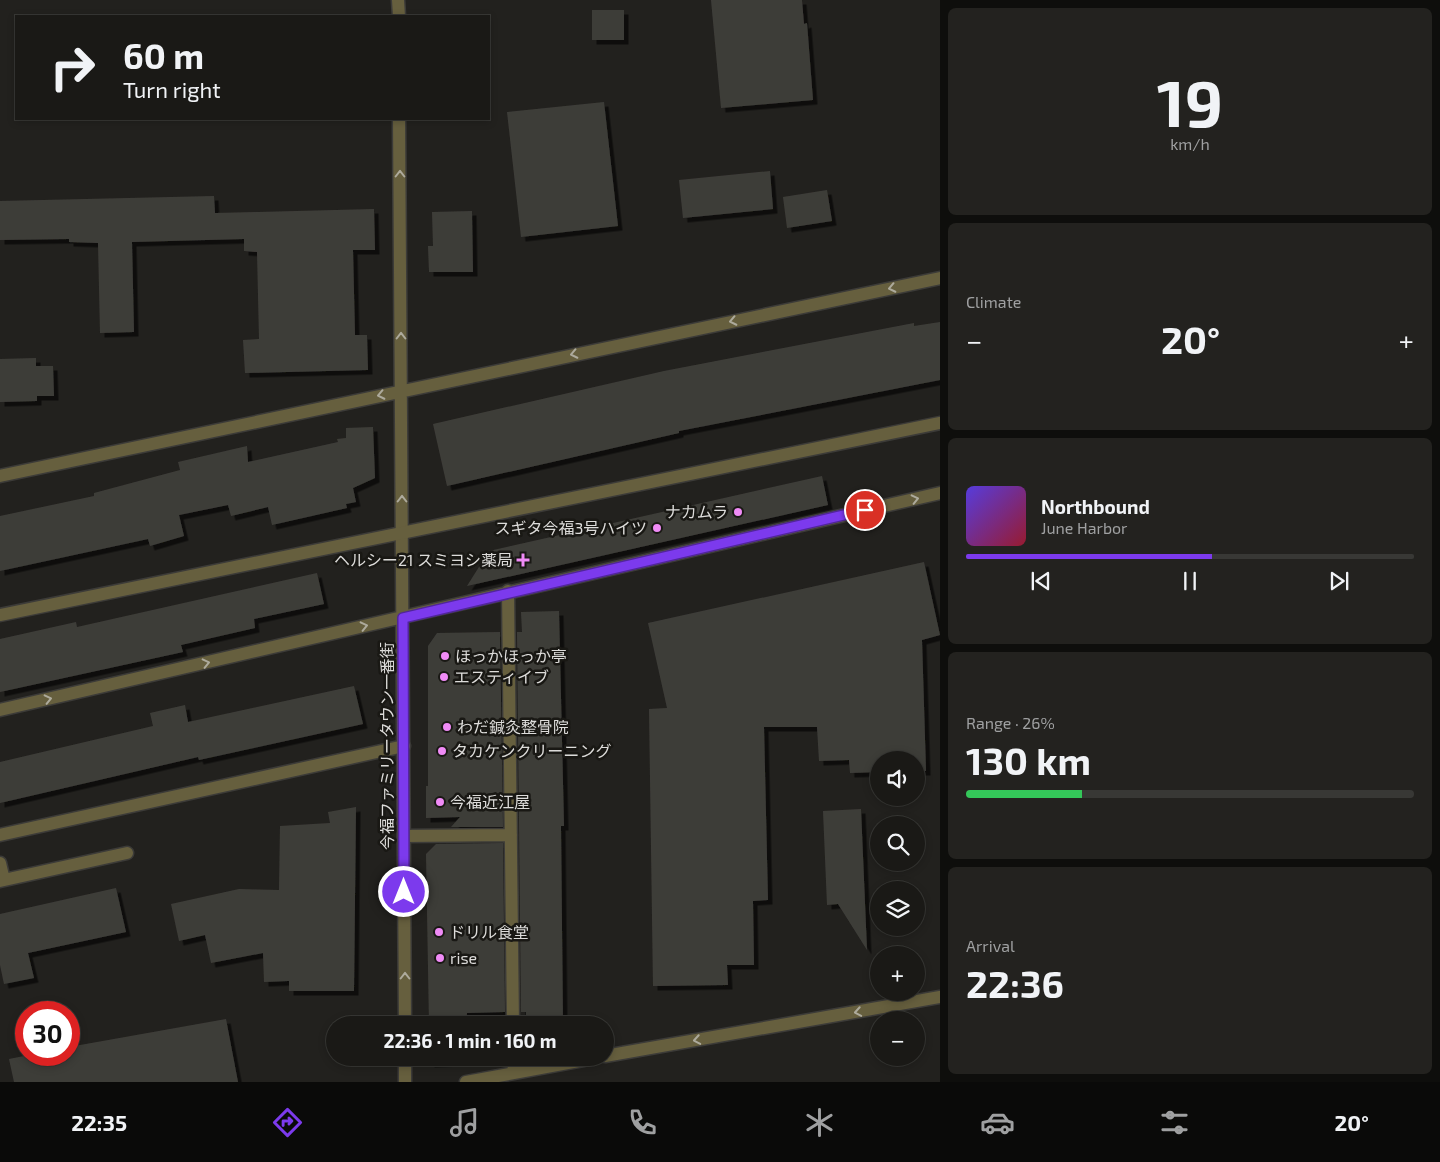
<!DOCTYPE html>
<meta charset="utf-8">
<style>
body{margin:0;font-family:"Exo 2","Noto Sans JP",sans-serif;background:#23221f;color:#f1f3f6;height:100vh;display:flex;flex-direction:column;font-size:19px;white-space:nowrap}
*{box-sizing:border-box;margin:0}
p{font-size:16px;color:#9fa0a1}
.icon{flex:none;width:28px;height:28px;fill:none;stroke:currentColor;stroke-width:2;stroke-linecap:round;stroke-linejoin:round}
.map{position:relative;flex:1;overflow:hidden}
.sheet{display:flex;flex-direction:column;gap:8px;padding:8px;background:#0e0e0c;width:500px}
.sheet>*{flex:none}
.guide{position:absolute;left:15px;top:15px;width:475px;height:105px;border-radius:0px;box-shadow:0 2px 8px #0003,0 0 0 1px #383835;background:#1a1916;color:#f1f3f6;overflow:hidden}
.fabs{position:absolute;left:870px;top:751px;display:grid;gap:10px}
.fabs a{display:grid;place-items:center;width:55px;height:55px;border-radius:50%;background:#1a1916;box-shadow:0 2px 8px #0003,0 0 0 1px #383835;font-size:25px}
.speed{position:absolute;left:15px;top:1001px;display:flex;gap:10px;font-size:25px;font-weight:700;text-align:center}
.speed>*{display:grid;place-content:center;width:65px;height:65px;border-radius:50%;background:#1a1916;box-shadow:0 2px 8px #0003,0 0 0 1px #383835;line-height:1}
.speed .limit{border:8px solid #d22;background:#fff;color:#111}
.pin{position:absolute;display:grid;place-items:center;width:42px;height:42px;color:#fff;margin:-21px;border:2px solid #fff;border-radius:50%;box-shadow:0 1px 5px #0007}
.me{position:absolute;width:55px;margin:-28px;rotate:0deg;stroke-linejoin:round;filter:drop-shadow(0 0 4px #0008)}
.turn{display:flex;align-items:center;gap:18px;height:105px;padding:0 25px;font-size:22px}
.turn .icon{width:65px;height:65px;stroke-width:2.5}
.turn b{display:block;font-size:35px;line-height:42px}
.big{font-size:38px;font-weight:700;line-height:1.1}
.sheet .widget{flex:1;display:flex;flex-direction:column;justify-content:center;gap:8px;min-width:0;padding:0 18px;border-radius:8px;background:#23221f}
.sheet .dial{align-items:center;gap:0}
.dial b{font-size:65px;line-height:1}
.song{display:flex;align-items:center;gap:15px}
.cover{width:60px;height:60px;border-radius:8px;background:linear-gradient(135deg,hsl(250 70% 55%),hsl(350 70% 35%))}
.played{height:5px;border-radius:2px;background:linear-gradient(90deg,#7c3aed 55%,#383835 55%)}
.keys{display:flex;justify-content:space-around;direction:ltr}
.heat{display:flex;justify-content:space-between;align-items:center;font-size:28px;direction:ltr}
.charge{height:8px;border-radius:4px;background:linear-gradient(90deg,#34c759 26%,#383835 0)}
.trip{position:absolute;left:326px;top:1016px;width:288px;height:50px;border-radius:25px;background:#1a1916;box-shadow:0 2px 8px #0003,0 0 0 1px #383835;font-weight:700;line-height:50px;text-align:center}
.menu{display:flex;height:80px;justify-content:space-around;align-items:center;background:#0a0a09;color:#9fa0a1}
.menu .icon{width:35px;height:35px}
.menu .active{color:#7c3aed}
.menu b{font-size:22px;color:#f1f3f6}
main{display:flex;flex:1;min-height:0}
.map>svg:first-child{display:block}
</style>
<main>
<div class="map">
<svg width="940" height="1082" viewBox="0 0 940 1082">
<defs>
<filter id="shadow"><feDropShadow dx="4.5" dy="4.5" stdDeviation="0" flood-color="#0009"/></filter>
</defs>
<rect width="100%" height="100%" fill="#22211e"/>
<path fill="#3e3d39" filter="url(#shadow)" d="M 711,0 L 802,0 L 804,24 L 807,23 L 813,100 L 721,108 Z
M 592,10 L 624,10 L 624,40 L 592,40 Z
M 604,102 L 618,226 L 521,237 L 507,112 Z
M 770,171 L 773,209 L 683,218 L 679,180 Z
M 827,190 L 832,221 L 787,228 L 783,197 Z
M 214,196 L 215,213 L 374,209 L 375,250 L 353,250 L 355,335 L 367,335 L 368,370 L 245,373 L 243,340 L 259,339 L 257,252 L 244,251 L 244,239 L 132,242 L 134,332 L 100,333 L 98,243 L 69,242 L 69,239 L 0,240 L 0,201 Z
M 472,211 L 473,272 L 429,272 L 428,246 L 433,246 L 432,212 Z
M 940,322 L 940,380 L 679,431 L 679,433 L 447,486 L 433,424 L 664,371 L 914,323 L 914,326 Z
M 36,358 L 36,366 L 53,366 L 54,396 L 37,396 L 37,401 L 0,402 L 0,359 Z
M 373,427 L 375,478 L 353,488 L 356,502 L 346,504 L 347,508 L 272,525 L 268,507 L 231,516 L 228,505 L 179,515 L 184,536 L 150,546 L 148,539 L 0,571 L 0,516 L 94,496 L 94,493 L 180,470 L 178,462 L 247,446 L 248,462 L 338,442 L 337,439 L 346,438 L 346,428 Z
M 822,476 L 828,505 L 467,586 L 489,551 Z
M 924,562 L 940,635 L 922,640 L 926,771 L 916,771 L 916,760 L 879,760 L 879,772 L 850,773 L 849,760 L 819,761 L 817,727 L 764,727 L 768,900 L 753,901 L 754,965 L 727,965 L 728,985 L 653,986 L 649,709 L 667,708 L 648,623 Z
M 317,573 L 324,604 L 254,619 L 255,628 L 181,645 L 183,652 L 0,692 L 0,639 L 76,622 L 77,627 Z
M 559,611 L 564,826 L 561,826 L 563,1025 L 526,1025 L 526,1012 L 521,1012 L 517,632 L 522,632 L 521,612 Z
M 500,632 L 503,827 L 451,827 L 460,817 L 426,818 L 426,786 L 428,786 L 428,646 L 437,633 Z
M 354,686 L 363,724 L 199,760 L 198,757 L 0,803 L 0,762 L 153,726 L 150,713 L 185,705 L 188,722 Z
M 356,807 L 354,991 L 289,991 L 289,981 L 264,982 L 263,953 L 211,963 L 205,935 L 179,941 L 171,904 L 239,889 L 279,890 L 280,826 L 330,823 L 328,812 Z
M 861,809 L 867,950 L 838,904 L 827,905 L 823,811 Z
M 503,843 L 505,1012 L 467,1013 L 466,1025 L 429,1025 L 426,854 L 436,844 Z
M 116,888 L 126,932 L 28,953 L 34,978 L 4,984 L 0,965 L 0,914 Z
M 226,1019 L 238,1082 L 14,1082 L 9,1059 L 29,1055 L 69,1055 L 69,1047 Z
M 430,1058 L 467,1058 L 467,1061 L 430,1063 Z"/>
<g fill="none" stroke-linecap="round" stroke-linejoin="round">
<g stroke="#3c3b38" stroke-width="15">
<path id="service" d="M 0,835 L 404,746
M 0,863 L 4,880
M 0,881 L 127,853"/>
</g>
<g stroke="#3c3b38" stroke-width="15">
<path id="pedestrian" d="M 508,591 L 513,1025
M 404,836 L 511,835
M 513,1058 L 514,1072"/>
</g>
<g stroke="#3c3b38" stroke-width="15">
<path id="minor" d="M 398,0 L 399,16
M 399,119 L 405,1025
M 0,476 L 940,278
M 0,710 L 940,493
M 605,1056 L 940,997
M 405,1058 L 405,1082
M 466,1082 L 595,1058"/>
</g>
<g stroke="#3c3b38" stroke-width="15">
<path id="tertiary" d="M 0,615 L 940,423"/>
</g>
<use href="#service" stroke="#665f3e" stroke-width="12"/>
<use href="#pedestrian" stroke="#665f3e" stroke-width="12"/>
<use href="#minor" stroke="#665f3e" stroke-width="12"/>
<use href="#tertiary" stroke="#665f3e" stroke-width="12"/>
</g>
<defs><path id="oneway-chevron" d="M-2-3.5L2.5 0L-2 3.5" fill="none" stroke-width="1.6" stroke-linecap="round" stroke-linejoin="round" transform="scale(1.25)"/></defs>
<g stroke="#adaa9c">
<use href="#oneway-chevron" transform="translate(400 174) rotate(-90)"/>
<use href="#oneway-chevron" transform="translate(892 288) rotate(168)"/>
<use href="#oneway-chevron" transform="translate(733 321) rotate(168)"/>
<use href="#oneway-chevron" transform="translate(401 336) rotate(-90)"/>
<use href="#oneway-chevron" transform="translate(574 354) rotate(168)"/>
<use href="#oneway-chevron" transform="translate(381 395) rotate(168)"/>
<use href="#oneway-chevron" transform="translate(402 499) rotate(-90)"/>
<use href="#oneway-chevron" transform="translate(915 499) rotate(-13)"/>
<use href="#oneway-chevron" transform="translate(364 626) rotate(-13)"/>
<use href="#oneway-chevron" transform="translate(206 663) rotate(-13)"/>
<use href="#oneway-chevron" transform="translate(48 699) rotate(-13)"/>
<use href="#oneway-chevron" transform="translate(405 976) rotate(-90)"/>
<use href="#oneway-chevron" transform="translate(858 1012) rotate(170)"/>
<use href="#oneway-chevron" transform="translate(697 1040) rotate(170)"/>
</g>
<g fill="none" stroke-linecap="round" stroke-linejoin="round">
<g stroke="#51269a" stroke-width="12">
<path id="route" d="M 404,892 L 403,618 L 865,510"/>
</g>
<use href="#route" stroke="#7c3aed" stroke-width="9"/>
</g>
<g fill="#f08bf6" stroke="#191814" stroke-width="2">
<circle cx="738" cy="512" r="5"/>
<circle cx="657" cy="528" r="5"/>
<path d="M520.5 552.5h5v5h5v5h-5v5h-5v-5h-5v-5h5z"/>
<circle cx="445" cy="656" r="5"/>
<circle cx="444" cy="677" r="5"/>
<circle cx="447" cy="727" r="5"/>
<circle cx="442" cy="751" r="5"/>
<circle cx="440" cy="802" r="5"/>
<circle cx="439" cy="932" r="5"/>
<circle cx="440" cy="958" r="5"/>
</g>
<g text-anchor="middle" stroke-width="5" stroke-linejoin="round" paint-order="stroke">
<g font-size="16" fill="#dddcda" stroke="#191814" text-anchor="start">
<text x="728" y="518" text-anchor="end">ナカムラ</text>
<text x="647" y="534" text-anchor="end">スギタ今福3号ハイツ</text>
<text x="513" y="566" text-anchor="end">ヘルシー21 スミヨシ薬局</text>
<text x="455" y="662">ほっかほっか亭</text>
<text x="454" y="683">エスティイブ</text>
<text x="457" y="733">わだ鍼灸整骨院</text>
<text x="452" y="757">タカケンクリーニング</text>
<text x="450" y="808">今福近江屋</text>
<text x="449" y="938">ドリル食堂</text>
<text x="450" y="964">rise</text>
</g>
<g font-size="16" fill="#dddcda" stroke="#191814">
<text transform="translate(387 746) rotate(-90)" y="6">今福ファミリータウン一番街</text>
</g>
</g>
</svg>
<div class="fabs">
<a><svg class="icon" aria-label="sound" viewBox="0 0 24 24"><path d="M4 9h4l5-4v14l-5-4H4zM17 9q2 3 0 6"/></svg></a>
<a><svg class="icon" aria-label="search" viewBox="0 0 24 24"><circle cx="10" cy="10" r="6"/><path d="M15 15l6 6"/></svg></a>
<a><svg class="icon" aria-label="layers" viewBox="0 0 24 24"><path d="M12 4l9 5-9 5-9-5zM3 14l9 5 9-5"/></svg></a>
<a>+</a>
<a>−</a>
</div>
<div class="speed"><div class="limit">30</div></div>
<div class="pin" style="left:865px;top:510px;background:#d93025"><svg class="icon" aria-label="arrive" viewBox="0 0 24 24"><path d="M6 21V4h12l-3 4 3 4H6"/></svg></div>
<svg class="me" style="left:404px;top:892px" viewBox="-20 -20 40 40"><circle r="17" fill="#7c3aed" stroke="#fff" stroke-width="3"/><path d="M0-11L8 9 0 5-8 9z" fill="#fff"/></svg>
<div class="trip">22:36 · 1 min · 160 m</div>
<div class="guide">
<div class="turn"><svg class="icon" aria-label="right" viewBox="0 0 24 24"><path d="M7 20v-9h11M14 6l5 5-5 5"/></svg><div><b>60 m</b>Turn right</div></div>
</div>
</div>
<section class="sheet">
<div class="widget dial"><b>19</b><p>km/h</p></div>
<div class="widget"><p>Climate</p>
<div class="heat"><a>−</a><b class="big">20°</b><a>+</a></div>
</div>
<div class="widget">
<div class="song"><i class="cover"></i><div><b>Northbound</b><p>June Harbor</p></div></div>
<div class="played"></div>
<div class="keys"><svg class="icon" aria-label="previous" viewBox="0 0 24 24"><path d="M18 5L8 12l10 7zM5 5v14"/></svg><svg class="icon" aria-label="pause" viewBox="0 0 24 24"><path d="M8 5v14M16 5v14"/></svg><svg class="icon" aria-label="next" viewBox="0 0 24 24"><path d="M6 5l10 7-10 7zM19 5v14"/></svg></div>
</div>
<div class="widget"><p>Range · 26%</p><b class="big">130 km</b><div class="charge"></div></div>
<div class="widget"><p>Arrival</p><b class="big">22:36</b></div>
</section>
</main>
<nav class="menu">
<b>22:35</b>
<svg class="icon active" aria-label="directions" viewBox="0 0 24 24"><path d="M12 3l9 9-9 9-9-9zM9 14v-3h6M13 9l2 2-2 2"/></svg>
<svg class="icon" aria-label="music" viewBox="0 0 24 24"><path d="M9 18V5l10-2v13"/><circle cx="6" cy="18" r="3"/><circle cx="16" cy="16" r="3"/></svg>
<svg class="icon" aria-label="phone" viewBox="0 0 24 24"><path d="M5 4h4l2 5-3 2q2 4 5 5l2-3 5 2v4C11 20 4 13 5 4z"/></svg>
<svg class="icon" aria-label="climate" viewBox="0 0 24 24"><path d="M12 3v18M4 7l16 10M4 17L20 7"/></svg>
<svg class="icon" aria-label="car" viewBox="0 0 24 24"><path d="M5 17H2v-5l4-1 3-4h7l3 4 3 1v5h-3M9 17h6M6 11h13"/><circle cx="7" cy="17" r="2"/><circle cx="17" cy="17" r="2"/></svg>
<svg class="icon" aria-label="filters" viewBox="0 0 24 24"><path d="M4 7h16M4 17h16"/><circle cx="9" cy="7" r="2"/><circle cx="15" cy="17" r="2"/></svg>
<b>20°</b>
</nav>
